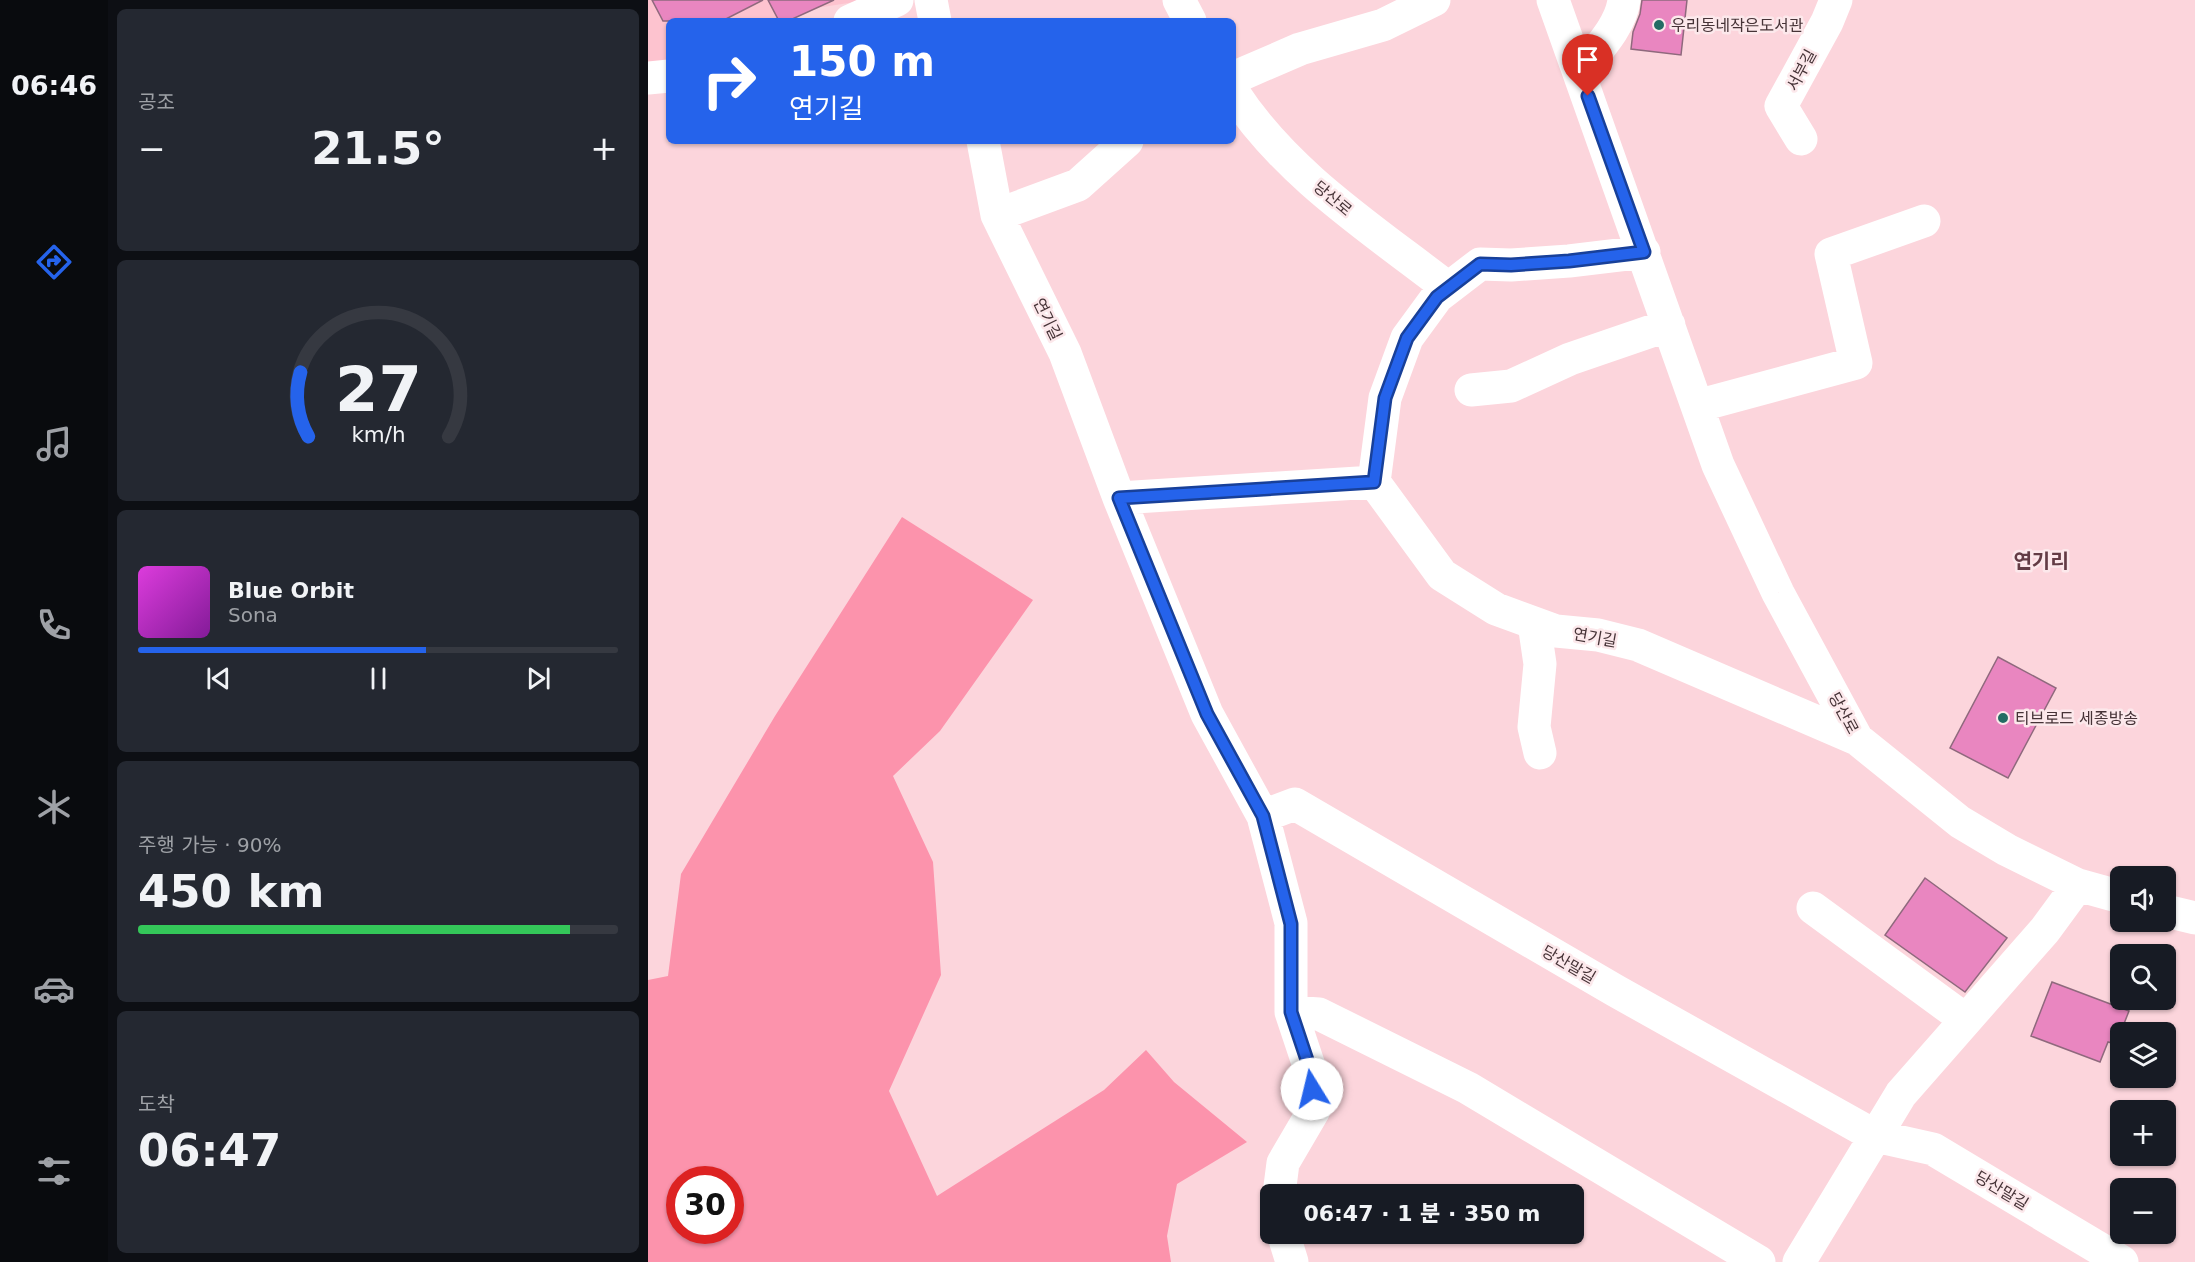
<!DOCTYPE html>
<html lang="ko">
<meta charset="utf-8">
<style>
body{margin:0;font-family:"DejaVu Sans","Noto Sans KR",sans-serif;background:#242831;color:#f1f3f6;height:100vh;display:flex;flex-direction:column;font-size:22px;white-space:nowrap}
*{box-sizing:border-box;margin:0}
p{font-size:20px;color:#9ea1a6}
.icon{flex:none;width:33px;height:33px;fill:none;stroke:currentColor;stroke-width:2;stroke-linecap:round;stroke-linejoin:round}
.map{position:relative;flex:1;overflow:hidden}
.sheet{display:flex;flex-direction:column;gap:9px;padding:9px;background:#0d0f14;width:540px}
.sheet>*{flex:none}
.hud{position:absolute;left:18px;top:18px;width:570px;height:126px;border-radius:9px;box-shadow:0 2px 4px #0004;background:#2563eb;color:#fff;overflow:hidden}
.buttons{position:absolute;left:1462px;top:866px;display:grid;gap:12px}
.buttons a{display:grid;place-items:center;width:66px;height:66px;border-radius:9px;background:#171b24;box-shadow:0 2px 4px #0004;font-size:30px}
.speed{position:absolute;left:18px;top:1166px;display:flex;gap:12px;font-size:30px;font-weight:700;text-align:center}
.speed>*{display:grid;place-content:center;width:78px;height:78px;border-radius:50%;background:#171b24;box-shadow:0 2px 4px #0004;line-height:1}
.speed .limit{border:9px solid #d22;background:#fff;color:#111}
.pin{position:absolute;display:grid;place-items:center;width:51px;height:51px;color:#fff;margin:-62px -26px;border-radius:50% 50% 50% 0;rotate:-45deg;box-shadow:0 0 6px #0007}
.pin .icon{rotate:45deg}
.me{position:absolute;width:66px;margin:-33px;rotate:351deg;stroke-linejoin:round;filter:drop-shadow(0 0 4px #0008)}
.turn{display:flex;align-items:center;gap:21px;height:126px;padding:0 24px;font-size:27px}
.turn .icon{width:78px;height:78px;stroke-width:2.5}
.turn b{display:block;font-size:42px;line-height:51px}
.big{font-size:45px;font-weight:800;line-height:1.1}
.sheet .tile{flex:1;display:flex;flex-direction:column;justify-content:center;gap:9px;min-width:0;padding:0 21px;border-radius:9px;background:#242831}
.sheet .dial{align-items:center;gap:0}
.dial svg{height:156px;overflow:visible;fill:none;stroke:#363941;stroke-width:7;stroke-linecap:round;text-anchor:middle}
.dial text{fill:#f1f3f6;stroke:none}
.song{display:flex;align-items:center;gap:18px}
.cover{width:72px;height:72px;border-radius:9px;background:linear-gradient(135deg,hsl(300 70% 55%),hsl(290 70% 35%))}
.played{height:6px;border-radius:3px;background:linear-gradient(90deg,#2563eb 60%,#363941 60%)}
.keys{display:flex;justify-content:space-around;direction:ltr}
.heat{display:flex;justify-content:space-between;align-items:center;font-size:33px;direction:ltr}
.charge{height:9px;border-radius:4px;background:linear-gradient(90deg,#34c759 90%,#363941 0)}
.trip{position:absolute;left:612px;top:1184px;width:324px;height:60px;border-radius:9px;background:#171b24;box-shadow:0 2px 4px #0004;font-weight:800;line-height:60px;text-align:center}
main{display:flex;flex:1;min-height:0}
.tab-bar{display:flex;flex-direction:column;width:108px;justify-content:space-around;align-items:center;background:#090b0e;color:#9ea1a6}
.tab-bar .icon{width:42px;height:42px}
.tab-bar .current{color:#2563eb}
.tab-bar b{font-size:27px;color:#f1f3f6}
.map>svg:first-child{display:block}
</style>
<main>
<nav class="tab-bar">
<b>06:46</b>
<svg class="icon current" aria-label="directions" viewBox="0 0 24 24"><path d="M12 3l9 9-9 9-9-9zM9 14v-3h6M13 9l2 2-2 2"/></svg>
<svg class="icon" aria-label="music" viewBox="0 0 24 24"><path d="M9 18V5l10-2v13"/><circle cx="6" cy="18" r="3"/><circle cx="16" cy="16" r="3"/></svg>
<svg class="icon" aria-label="phone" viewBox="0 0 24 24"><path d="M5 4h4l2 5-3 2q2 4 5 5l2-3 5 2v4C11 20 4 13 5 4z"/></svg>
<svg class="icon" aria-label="climate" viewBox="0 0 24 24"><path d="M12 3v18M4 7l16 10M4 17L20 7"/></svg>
<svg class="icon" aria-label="car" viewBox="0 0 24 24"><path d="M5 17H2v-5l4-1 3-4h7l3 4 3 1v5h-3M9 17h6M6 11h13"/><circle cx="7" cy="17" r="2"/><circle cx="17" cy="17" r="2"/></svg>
<svg class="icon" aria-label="filters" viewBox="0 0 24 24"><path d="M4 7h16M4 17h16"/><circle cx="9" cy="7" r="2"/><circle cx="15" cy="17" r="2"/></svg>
</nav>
<section class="sheet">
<div class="tile"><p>공조</p>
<div class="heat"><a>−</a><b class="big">21.5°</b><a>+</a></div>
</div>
<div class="tile dial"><svg viewBox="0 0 100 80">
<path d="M14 69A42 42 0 1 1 86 69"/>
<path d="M14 69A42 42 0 0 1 10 36" stroke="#2563eb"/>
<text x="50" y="56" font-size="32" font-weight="700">27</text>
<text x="50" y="72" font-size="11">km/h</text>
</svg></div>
<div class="tile">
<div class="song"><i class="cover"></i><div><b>Blue Orbit</b><p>Sona</p></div></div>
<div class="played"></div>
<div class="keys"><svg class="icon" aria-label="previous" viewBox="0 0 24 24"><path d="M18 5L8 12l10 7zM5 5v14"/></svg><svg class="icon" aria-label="pause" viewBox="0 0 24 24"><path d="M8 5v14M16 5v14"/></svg><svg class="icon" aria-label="next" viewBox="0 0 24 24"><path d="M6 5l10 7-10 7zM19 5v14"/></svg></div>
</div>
<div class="tile"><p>주행 가능 · 90%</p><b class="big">450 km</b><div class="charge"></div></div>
<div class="tile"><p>도착</p><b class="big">06:47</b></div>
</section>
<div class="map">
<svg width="1547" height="1262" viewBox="0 0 1547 1262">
<rect width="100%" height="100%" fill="#fcd5dc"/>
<path fill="#fdc3cf" d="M 0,0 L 220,0 L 168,8 L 140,21 L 21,21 L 21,67 L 0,68 Z"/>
<path fill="#fc93ac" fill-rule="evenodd" d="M 254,517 L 385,600 L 292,731 L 245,776 L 285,862 L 293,975 L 241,1091 L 289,1196 L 456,1090 L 498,1050 L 526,1082 L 599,1142 L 529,1184 L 519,1236 L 523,1262 L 0,1262 L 0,980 L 20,976 L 33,874 L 127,716 ZM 32,1179 L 82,1179 L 82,1230 L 32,1230 Z"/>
<path fill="#e986c0" stroke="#8f697d" stroke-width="1.5" d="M 4,0 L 115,0 L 74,21 L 15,21 Z
M 120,0 L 186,0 L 140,21 L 131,21 Z
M 994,0 L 1039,0 L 1033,55 L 983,49 L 985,32 L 992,14 Z
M 1350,657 L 1408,688 L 1360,778 L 1302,748 Z
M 1277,878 L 1359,938 L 1317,992 L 1237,935 Z
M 1404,982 L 1481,1011 L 1468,1044 L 1460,1042 L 1452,1062 L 1383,1036 Z"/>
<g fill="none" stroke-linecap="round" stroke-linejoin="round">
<path stroke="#fff" stroke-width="33" d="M 283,0 L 287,21
M 531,0 L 542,21
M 905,0 L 1070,465 L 1130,593 L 1209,739 L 1312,822 L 1359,850 L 1430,885 L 1473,897
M 202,21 L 249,0
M 931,73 C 947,52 973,27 976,0
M 0,78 L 21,76
M 585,78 L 652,49 L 735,25 L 786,0
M 585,92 C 638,174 724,229 800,288
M 1153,139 L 1133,106 L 1179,22 L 1188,0
M 335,141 L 349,215 L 417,353 L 471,498 L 559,714 L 615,816 L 643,923 L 643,1012 L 662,1069 L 666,1110 L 635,1163 L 631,1194
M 349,215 L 430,185 L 479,141
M 996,252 L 921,261 L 863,265 L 832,264 L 789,297 L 759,338 L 737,398 L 726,482 L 794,575 L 848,609 L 908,631 L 950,635 L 990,645 L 1209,739
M 823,390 L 863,386 L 922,359 L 1021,325
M 1049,406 L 1208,363 L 1183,254 L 1276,221
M 471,498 L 726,482
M 886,623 L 892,664 L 886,727 L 892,753
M 615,816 L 647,804 L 968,991 L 1227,1136 L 1285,1149 L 1474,1262
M 1165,908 L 1318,1020
M 1518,911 L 1547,918
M 643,1012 L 671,1014 L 820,1088 L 1111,1262
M 635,1233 L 644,1262
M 1151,1262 L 1253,1094 L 1397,930 L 1430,885"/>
</g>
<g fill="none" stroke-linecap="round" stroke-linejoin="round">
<g stroke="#184099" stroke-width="15">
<path id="route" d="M 664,1089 L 662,1069 L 643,1012 L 643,924 L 615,816 L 559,714 L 471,498 L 726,482 L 737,398 L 759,338 L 789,297 L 832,264 L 863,265 L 921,261 L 996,252 L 940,96"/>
</g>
<use href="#route" stroke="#2563eb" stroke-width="10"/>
</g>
<g fill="#236c64" stroke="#fce8eb" stroke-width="2">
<circle cx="1011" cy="25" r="6"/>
<circle cx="1355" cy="718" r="6"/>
</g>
<g text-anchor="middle" stroke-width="5" stroke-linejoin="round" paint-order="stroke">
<g font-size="16" fill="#463337" stroke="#fce8eb" text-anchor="start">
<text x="1023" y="31">우리동네작은도서관</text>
<text x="1367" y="724">티브로드 세종방송</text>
</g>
<g font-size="16" fill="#463337" stroke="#fce8eb">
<text transform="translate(1153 70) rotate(-62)" y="6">서부길</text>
<text transform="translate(685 198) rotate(40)" y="6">당산로</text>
<text transform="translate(400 319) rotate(64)" y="6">연기길</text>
<text transform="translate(947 637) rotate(10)" y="6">연기길</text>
<text transform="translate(1196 713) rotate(62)" y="6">당산로</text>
<text transform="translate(921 964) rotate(30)" y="6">당산말길</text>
<text transform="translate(1354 1190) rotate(31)" y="6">당산말길</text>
</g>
<g font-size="20" font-weight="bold" fill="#633c45" stroke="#fce8eb">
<text x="1393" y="568">연기리</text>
</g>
</g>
</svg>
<div class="buttons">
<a><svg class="icon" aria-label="sound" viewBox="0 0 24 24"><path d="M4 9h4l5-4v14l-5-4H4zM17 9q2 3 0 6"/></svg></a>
<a><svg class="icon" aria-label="search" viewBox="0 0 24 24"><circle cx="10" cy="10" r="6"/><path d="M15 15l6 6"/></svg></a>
<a><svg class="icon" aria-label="layers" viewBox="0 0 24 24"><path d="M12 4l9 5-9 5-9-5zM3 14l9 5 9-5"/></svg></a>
<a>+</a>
<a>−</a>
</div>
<div class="speed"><div class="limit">30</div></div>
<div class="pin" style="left:940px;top:96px;background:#d93025"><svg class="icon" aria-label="arrive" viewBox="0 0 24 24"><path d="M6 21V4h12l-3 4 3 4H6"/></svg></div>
<svg class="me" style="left:664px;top:1089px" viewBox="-20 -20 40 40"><circle r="19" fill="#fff"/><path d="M0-13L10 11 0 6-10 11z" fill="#2563eb"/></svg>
<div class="trip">06:47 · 1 분 · 350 m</div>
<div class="hud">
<div class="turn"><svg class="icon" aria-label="right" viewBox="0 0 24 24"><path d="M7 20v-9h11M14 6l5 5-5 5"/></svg><div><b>150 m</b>연기길</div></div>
</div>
</div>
</main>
